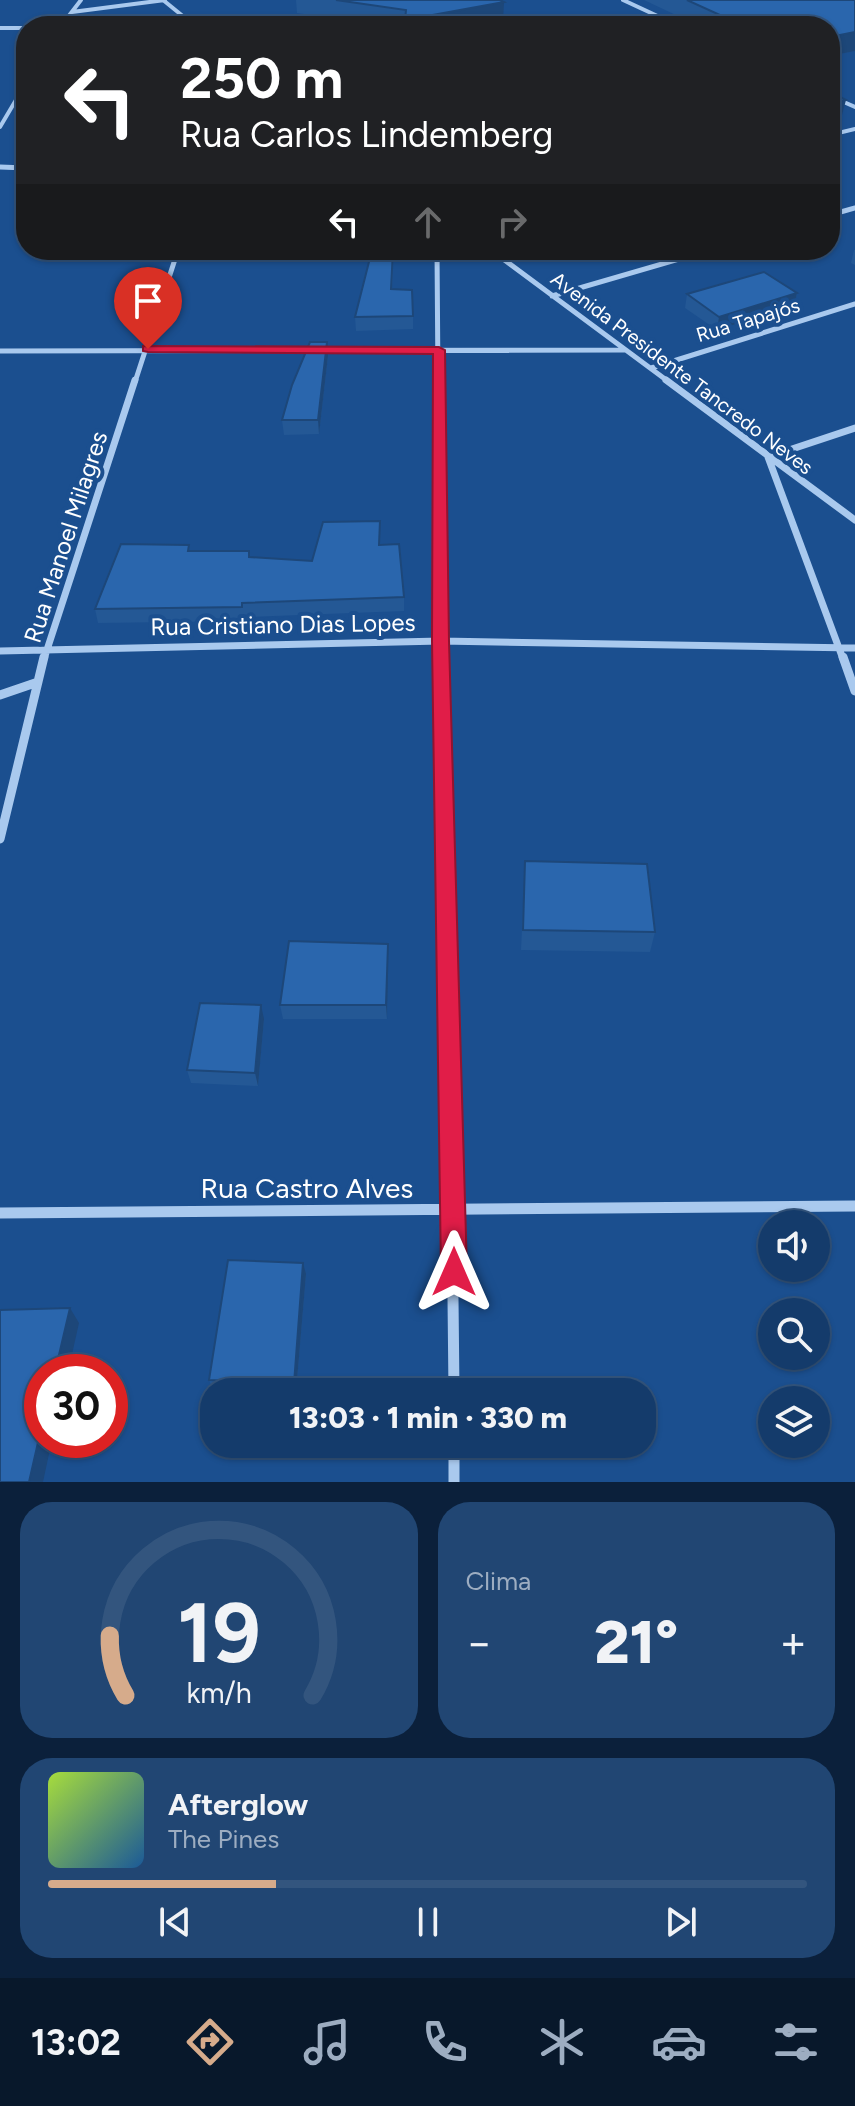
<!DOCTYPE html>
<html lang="pt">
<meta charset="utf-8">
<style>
body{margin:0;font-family:Figtree,sans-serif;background:#214673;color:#f1f3f6;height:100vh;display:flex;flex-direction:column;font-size:30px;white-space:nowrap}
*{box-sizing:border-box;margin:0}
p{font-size:26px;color:#9dadc1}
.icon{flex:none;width:44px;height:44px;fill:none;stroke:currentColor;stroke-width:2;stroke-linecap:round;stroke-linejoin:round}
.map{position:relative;height:1482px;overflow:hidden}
.panel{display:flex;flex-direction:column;gap:20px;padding:20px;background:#0b203b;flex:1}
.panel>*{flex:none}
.guide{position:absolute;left:16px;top:16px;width:824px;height:244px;border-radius:32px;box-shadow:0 2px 6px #0004,0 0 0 2px #33557e;background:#202124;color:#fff;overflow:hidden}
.tools{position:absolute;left:758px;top:1210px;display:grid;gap:16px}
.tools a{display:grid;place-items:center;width:72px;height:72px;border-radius:50%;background:#143b6b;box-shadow:0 2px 6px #0004,0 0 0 2px #33557e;font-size:40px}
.speed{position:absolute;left:24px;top:1354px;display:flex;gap:16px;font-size:40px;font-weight:700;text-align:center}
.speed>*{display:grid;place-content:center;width:104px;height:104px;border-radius:50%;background:#143b6b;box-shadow:0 2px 6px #0004,0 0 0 2px #33557e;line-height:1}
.speed .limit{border:12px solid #d22;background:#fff;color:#111}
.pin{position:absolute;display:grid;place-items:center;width:68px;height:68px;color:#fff;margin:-82px -34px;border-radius:50% 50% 50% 0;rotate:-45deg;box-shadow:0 0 8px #0007}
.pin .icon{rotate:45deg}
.me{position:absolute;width:88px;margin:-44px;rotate:0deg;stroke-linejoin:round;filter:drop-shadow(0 0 6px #0008)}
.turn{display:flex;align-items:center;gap:28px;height:168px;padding:0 32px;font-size:36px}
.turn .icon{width:104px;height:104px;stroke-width:2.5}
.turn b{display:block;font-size:56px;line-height:68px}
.lanes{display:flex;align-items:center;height:76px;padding:0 32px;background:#0003;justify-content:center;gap:40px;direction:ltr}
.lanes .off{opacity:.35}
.big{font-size:60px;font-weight:800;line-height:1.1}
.panel .widget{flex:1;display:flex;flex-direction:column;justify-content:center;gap:12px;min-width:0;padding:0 28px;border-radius:32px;background:#214673}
.panel .dial{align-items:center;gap:0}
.dial svg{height:208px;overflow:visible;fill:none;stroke:#33557e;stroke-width:7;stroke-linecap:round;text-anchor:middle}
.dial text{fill:#f1f3f6;stroke:none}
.song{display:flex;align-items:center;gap:24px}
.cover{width:96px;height:96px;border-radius:12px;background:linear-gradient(135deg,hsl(80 70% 55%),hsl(210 70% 35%))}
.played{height:8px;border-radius:4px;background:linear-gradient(90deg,#d6ab8b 30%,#33557e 30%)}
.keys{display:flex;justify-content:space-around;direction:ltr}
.heat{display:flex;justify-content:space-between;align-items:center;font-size:44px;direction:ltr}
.panel .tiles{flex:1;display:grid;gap:20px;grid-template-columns:1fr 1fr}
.widget:last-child{grid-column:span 2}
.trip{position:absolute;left:200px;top:1378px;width:456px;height:80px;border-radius:32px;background:#143b6b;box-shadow:0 2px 6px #0004,0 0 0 2px #33557e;font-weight:800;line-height:80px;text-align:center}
.tabs{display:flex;height:128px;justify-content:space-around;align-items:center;background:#08182b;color:#9dadc1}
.tabs .icon{width:56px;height:56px}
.tabs .on{color:#d6ab8b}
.tabs b{font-size:36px;color:#f1f3f6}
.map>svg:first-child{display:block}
</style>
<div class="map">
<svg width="855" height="1482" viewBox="0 0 855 1482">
<rect width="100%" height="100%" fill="#1b4f8f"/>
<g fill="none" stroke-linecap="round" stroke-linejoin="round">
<path stroke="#a9c9ee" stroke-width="4" d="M 163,0 L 195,26
M 623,0 L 679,26
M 72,12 L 165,0
M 61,26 L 81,0
M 0,28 L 26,28
M 830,96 L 855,107
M 0,127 L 26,83
M 830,135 L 855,129"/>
<path stroke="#a9c9ee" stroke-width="5" d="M 0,167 L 26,168
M 830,215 L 855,208
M 437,250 L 438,382
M 491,250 L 669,382
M 552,296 L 710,250
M 0,351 L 625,350
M 651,368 L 855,304
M 135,382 L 178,250"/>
<path stroke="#a9c9ee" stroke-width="7" d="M 438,380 L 441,659
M 666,380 L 855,520
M 0,651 L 441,641 L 855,648
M 44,659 L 135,380
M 843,659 L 768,457 L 855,428"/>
<path stroke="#a9c9ee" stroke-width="9" d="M 441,657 L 450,1019
M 843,657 L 855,691
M 0,695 L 38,682
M 0,839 L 44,657"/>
<path stroke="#a9c9ee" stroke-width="11" d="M 450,1017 L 454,1392
M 0,1213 L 855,1206
M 454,1444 L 454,1482"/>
</g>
<path fill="#245895" d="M 296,0 L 500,0 L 503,21 L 477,26 L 385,26 L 297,13 Z
M 644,0 L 855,0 L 855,51 L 830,56 L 830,26 L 699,26 Z
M 372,250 L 394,250 L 392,289 L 413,316 L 413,329 L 356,331 L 355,317 Z
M 854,250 L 855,250 L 855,265 L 851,263 Z
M 797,293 L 794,306 L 717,330 L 685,308 L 687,294 Z
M 328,356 L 319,434 L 284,435 L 282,420 Z
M 380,521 L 380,545 L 404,597 L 404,611 L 244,617 L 244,621 L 98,623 L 95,609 L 190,551 L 250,558 L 312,561 Z
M 525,861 L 655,932 L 650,952 L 521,950 Z
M 388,958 L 387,1019 L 283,1019 L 280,1005 Z
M 264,1019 L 258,1086 L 191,1083 L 187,1070 Z
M 306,1274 L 296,1392 L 213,1390 L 209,1380 Z"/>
<path fill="#1d4779" d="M 504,2 L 503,21 L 477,26 L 405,26 L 405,20 Z
M 855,32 L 855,51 L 830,56 L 830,37 Z
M 846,100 L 842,115 L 830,118 L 830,104 Z
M 797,293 L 794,306 L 717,330 L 719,317 Z
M 327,342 L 328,356 L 319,434 L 318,420 Z
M 388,944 L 388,958 L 387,1019 L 386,1005 Z
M 261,1005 L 264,1019 L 258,1086 L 255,1073 Z
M 303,1263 L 306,1274 L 296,1392 L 294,1384 Z
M 70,1308 L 79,1323 L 68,1372 L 55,1372 Z
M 42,1425 L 42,1440 L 52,1440 L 43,1482 L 29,1482 Z"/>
<path fill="#2a66ad" stroke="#1d4779" stroke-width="2" d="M 336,0 L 500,0 L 504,2 L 405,20 L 406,10 Z
M 687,0 L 855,0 L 855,32 L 830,37 L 830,26 L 744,26 Z
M 830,92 L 846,100 L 830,104 Z
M 372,250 L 393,250 L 391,289 L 412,290 L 413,316 L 355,317 Z
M 764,272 L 797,293 L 719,317 L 687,294 Z
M 310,342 L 327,342 L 318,420 L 282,420 L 292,385 Z
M 380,521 L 379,545 L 399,544 L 404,597 L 242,603 L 242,607 L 95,609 L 121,544 L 189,545 L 188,551 L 249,551 L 249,557 L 312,561 L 323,522 Z
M 525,861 L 647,864 L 655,932 L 523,930 Z
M 289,941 L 388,944 L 386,1005 L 280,1005 Z
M 200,1003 L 261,1005 L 255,1073 L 187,1070 Z
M 228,1260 L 303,1263 L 294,1384 L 209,1380 Z
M 70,1308 L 55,1372 L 42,1372 L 42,1425 L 29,1482 L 0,1482 L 0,1310 Z"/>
<path fill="#e11d48" stroke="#92132f" stroke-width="2" d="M 143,346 L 439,347 L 445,350 L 449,641 L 467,1272 L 463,1281 L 454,1285 L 445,1281 L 441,1272 L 432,641 L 433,354 L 148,352 L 143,351 Z"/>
<g text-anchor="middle" stroke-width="8" stroke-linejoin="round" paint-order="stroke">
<g font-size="20" fill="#fff" stroke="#1b4f8f">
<text transform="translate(748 320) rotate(-17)" y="7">Rua Tapajós</text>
<text transform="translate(682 373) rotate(37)" y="7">Avenida Presidente Tancredo Neves</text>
</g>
<g font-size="24" fill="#fff" stroke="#1b4f8f">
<text transform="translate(66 537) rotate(-72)" y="8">Rua Manoel Milagres</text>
<text transform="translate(283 625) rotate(-1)" y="8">Rua Cristiano Dias Lopes</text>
</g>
<g font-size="28" fill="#fff" stroke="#1b4f8f">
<text x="307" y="1198">Rua Castro Alves</text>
</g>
</g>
</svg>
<div class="tools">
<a><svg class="icon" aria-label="sound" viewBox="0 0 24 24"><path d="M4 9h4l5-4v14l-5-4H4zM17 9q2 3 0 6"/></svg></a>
<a><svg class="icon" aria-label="search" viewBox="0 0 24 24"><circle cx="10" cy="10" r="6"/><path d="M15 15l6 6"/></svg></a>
<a><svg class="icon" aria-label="layers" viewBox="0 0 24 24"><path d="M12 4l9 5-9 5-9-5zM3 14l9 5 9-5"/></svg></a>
</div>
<div class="speed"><div class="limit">30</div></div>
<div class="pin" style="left:148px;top:349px;background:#d93025"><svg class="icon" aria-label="arrive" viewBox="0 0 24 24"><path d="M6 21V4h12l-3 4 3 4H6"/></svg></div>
<svg class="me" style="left:454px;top:1272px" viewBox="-20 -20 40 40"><path d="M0-17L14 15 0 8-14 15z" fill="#e11d48" stroke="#fff" stroke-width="4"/></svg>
<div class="trip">13:03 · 1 min · 330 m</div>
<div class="guide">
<div class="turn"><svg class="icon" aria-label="left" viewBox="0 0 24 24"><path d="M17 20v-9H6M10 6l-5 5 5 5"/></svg><div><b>250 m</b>Rua Carlos Lindemberg</div></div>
<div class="lanes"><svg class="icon" aria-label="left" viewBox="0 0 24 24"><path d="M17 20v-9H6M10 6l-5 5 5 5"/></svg><svg class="icon off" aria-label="ahead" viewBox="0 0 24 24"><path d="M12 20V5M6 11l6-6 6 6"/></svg><svg class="icon off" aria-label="right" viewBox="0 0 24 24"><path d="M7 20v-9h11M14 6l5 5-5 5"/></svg></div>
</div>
</div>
<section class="panel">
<div class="tiles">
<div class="widget dial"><svg viewBox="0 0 100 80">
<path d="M14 69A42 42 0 1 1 86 69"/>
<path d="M14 69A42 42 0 0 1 8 46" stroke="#d6ab8b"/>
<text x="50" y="56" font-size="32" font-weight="700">19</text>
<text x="50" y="72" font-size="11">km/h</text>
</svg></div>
<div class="widget"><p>Clima</p>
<div class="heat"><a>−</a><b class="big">21°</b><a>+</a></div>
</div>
<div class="widget">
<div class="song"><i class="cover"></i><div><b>Afterglow</b><p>The Pines</p></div></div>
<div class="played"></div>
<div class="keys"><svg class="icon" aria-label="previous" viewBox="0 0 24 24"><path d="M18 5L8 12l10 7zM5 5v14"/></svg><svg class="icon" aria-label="pause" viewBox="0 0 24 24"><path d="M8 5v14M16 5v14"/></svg><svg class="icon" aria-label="next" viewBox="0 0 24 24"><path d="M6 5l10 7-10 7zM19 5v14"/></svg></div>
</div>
</div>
</section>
<nav class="tabs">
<b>13:02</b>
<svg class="icon on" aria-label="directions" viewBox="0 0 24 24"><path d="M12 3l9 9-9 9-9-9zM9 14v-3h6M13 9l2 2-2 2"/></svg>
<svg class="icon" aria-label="music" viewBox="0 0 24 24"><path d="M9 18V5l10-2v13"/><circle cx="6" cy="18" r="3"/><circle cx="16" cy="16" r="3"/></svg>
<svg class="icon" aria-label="phone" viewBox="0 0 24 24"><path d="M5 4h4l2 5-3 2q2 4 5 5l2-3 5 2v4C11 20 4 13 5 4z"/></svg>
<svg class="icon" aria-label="climate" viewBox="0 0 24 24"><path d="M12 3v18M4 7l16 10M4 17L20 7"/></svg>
<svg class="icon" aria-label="car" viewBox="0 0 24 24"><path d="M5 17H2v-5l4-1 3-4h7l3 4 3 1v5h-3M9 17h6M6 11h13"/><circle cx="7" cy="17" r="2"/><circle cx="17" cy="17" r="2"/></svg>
<svg class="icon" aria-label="filters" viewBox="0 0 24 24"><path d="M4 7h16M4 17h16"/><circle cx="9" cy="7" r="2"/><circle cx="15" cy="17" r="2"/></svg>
</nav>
